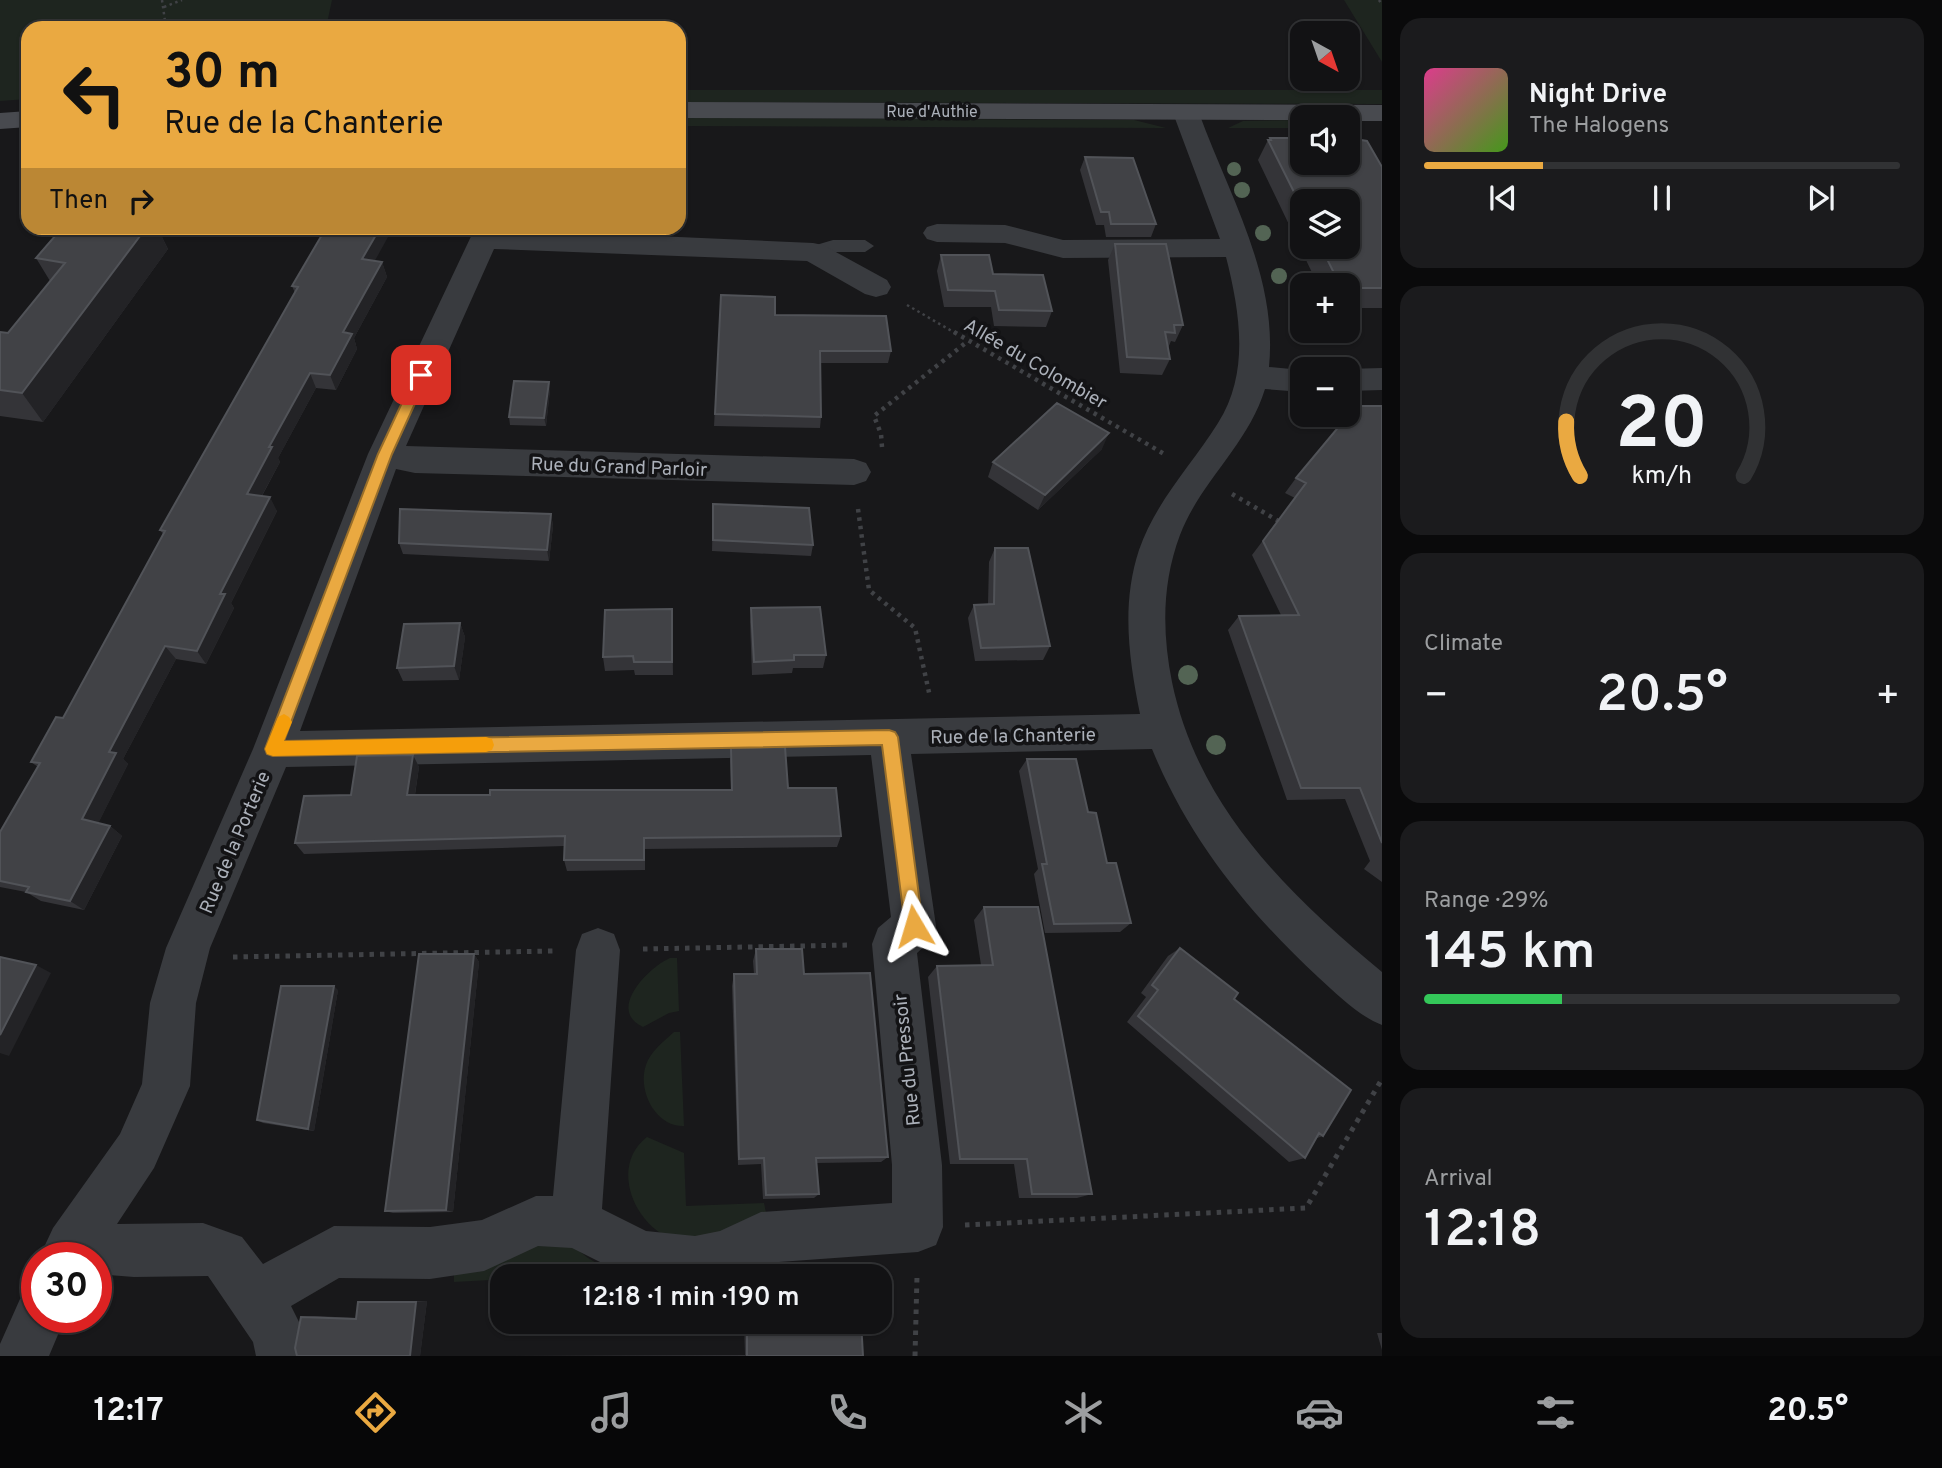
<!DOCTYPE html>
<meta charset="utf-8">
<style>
body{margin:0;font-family:Overpass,sans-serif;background:#1b1b1d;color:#f1f3f6;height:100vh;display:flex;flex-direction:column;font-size:26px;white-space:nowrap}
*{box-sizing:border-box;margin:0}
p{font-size:23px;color:#9c9ea0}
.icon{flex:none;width:38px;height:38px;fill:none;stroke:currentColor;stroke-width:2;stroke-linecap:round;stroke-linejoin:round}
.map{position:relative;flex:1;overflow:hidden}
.panel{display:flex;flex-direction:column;gap:18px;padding:18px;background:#0a0a0b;width:560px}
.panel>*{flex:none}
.hud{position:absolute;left:21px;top:21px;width:665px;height:214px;border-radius:21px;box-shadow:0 2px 5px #0004,0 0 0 2px #313234;background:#eaa941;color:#111;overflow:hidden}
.needle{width:46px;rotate:140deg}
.tools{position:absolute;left:1290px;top:21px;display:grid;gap:14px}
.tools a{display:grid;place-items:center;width:70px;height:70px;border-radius:14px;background:#121214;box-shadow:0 2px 5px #0004,0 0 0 2px #313234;font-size:35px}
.speed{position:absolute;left:21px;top:1242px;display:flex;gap:14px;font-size:35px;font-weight:700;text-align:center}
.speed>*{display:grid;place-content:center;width:91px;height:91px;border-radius:50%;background:#121214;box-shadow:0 2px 5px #0004,0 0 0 2px #313234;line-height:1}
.speed .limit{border:10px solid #d22;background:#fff;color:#111}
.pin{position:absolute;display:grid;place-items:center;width:60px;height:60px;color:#fff;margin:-30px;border-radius:14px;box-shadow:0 4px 10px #0006}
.me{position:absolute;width:77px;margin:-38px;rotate:353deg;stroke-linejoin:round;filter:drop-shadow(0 0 5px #0008)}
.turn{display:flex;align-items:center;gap:24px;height:147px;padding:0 28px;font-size:32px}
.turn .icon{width:91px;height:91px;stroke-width:2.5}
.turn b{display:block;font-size:49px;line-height:60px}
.then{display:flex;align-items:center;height:66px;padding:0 28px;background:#0003;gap:14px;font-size:26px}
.big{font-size:52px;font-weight:600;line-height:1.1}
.panel .widget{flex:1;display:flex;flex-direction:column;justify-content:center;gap:10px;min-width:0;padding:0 24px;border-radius:21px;background:#1b1b1d}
.panel .dial{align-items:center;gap:0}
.dial svg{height:182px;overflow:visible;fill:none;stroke:#313234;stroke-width:7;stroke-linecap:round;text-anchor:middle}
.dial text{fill:#f1f3f6;stroke:none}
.song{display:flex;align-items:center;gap:21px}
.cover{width:84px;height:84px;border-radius:10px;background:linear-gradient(135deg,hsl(330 70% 55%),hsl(100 70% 35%))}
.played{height:7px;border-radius:4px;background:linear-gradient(90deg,#eaa941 25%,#313234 25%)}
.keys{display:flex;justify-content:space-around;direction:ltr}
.heat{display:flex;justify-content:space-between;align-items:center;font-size:38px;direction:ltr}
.charge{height:10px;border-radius:5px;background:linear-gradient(90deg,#34c759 29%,#313234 0)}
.trip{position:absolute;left:490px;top:1264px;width:402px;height:70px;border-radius:21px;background:#121214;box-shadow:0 2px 5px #0004,0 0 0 2px #313234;font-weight:600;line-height:70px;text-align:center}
.tab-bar{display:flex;height:112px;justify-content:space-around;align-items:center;background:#070708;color:#9c9ea0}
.tab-bar .icon{width:49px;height:49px}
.tab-bar .selected{color:#eaa941}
.tab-bar b{font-size:32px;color:#f1f3f6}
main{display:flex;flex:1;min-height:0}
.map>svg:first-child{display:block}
</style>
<main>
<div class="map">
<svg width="1382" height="1356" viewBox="0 0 1382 1356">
<rect width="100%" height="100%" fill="#18181a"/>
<path fill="#1e251f" d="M 0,0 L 332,0 L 326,28 L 28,28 L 28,99 L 0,101 Z
M 1344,0 L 1382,0 L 1382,62 Z
M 679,90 L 1382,90 L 1382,104 L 679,102 Z
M 679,118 L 1134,120 L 1166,128 L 679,126 Z
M 1302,120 L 1302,128 L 1228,128 L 1243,121 Z
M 670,958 L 677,958 L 679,1011 L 669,1013 L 643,1027 C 606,1010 649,967 670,958 Z
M 674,1032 L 680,1032 L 684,1126 C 656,1127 637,1091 646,1065 C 650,1052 664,1041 674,1032 Z
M 647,1137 L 684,1153 L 686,1206 L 764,1203 L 766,1213 C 748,1221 706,1242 690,1244 C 686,1245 679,1242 675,1240 C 634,1227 609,1166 647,1137 Z
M 530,1237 L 568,1242 L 588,1258 L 608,1270 L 633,1272 L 633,1276 L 502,1276 L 502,1297 L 490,1297 L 490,1280 L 454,1282 L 454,1270 Z"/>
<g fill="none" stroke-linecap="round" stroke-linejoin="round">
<path stroke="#404246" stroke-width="2.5" stroke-dasharray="2.5 3.5" stroke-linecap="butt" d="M 162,0 L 166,28
M 1379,0 L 1382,5
M 164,7 L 182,0
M 907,305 L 957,334"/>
<path stroke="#404246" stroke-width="4.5" stroke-dasharray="3.5 5" stroke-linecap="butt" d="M 954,332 L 1166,455
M 882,447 L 881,434 L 874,416 L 968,341
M 1232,494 L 1282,523
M 858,509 L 869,590 L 915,628 L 930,697"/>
<path stroke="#404246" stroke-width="5" stroke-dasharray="4.5 6" stroke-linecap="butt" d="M 643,949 L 851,945
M 233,957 L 553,951
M 965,1225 L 1306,1208 L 1382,1079
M 915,1356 L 917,1276"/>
<path fill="#393b3f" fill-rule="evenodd" d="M 833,240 L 865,240 L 874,246 L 865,252 L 834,252 L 813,258 L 804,252 L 806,248 Z"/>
<path fill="#393b3f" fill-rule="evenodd" d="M 1186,105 L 1195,108 L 1199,113 C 1229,195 1278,277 1269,367 L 1302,370 L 1302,392 L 1265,389 C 1248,445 1200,482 1180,535 C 1162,583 1162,632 1172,682 C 1198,807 1287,893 1382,972 L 1382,1025 C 1357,1015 1338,995 1318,977 C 1247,911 1189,839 1152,749 L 911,754 L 936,926 L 930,941 L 917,953 L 942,1165 L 943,1227 L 936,1245 L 918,1252 L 765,1263 L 739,1276 L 628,1276 L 572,1248 L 538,1246 L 484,1271 L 430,1279 L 339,1278 L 291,1306 L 304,1332 L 310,1356 L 256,1356 L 253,1342 L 208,1276 L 134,1277 L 96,1274 L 96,1258 L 39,1258 L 53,1228 L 120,1134 L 142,1084 L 150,1003 L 166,948 L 253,749 L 368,454 L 475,228 L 813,243 L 823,245 L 887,280 L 891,287 L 887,294 L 876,297 L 865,294 L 807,261 L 494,249 L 406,446 L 854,459 L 866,463 L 871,472 L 866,481 L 854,485 L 415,473 L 396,469 L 300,731 L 1140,714 C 1129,659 1121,605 1139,550 C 1156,501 1191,466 1218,423 C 1250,373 1240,312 1226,257 L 1063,258 L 1005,243 L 937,242 L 927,239 L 923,233 L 927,227 L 937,224 L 1005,225 L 1063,240 L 1220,239 L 1173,113 L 1177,108 ZM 871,755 L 891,917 L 878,928 L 872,944 L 892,1165 L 892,1203 L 761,1212 L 720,1231 L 695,1236 L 646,1231 L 602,1209 L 620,950 L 614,934 L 598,928 L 582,934 L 576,950 L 553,1196 L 536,1196 L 482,1220 L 430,1227 L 334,1226 L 263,1264 L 242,1237 L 203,1223 L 117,1224 L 154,1168 L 190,1086 L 196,1003 L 210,948 L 286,767 Z
M 1382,368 L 1382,390 L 1348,391 L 1346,369 Z
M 37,1292 L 37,1318 L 65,1318 L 49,1356 L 0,1356 L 0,1344 L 20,1299 Z"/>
<path fill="#484a4f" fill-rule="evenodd" d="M 679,102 L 1382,105 L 1382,121 L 1348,121 L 1348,117 L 1302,117 L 1302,120 L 679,118 Z
M 28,111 L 28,127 L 0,129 L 0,113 Z"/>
</g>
<g fill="#536454">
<circle cx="1234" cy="169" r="7"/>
<circle cx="1242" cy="190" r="8"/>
<circle cx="1263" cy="233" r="8"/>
<circle cx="1279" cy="276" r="8"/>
<circle cx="1188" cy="675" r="10"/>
<circle cx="1216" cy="745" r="10"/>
</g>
<path fill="#343438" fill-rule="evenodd" d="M 1270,138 L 1382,167 L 1382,308 L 1348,308 L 1348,285 L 1318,285 L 1258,160 L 1268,140 L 1269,140 ZM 1302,201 L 1348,247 L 1302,247 Z
M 1085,157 L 1156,224 L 1151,237 L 1106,237 L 1104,225 L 1096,225 L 1080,170 Z
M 62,228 L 169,228 L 162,237 L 168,249 L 43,422 L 0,416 L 0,332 L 8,333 L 50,281 L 36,258 Z
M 1115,244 L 1183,325 L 1175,342 L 1171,341 L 1168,348 L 1170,359 L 1162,375 L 1120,373 L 1108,260 Z
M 941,255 L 993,274 L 1052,311 L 1046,327 L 994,326 L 991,307 L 944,307 L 937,271 Z
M 375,261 L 382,262 L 387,277 L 354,338 L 357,349 L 336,390 L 316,388 L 278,458 L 280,462 L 262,496 L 277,511 L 231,603 L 234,608 L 206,664 L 176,659 L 123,759 L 128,764 L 98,823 L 110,826 L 122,836 L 84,910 L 41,901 L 26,892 L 0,887 L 0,832 L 38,767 L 31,762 L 63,718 L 163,534 L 160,530 L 295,293 L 292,286 Z
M 721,295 L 775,315 L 891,351 L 888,363 L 820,363 L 821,417 L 820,428 L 714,426 Z
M 550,390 L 546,426 L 510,425 L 509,417 Z
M 1382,406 L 1382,882 L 1364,869 L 1370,861 L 1345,799 L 1287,800 L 1228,630 L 1239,616 L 1281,615 L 1252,555 L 1295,498 L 1285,493 L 1296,478 Z
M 1102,449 L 1038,510 L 988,477 L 993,462 Z
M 713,504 L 813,545 L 811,556 L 712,551 Z
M 551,514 L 553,526 L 549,561 L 403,554 L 399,543 Z
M 995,548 L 1050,646 L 1043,660 L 975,661 L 968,618 L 974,605 L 988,604 L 989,562 Z
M 751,608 L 826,655 L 823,668 L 793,668 L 792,673 L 752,675 L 750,622 Z
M 672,609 L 673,675 L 635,675 L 634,670 L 605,671 L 603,657 Z
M 460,623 L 465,637 L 459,680 L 403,681 L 397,668 Z
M 731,748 L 788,788 L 841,836 L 837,847 L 645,849 L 645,870 L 567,871 L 564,860 L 564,846 L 304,854 L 295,843 L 351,795 L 413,755 L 419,767 L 415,795 L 490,795 L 731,790 L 730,761 Z
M 1027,759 L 1088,812 L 1131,923 L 1120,932 L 1045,933 L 1034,874 L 1038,869 L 1019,771 Z
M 984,907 L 1092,1194 L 1077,1198 L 1019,1198 L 1014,1164 L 950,1164 L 928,977 L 937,966 L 981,965 L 974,920 Z
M 1180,948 L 1234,999 L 1323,1136 L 1317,1138 L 1305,1158 L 1289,1162 L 1127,1022 L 1146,997 L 1141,993 L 1168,956 Z
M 756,949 L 804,974 L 888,1157 L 881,1162 L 816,1163 L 819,1194 L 814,1198 L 763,1199 L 761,1164 L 738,1165 L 732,986 L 734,974 L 754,974 L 753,961 Z
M 474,954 L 479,962 L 453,1212 L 393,1213 L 385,1211 Z
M 338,990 L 314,1131 L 263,1123 L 257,1120 Z
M 427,1301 L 420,1356 L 301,1317 L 315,1316 L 356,1318 L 358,1302 Z
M 744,1321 L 861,1321 L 863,1356 L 502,1356 L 745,1355 Z
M 1377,1333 L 1382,1333 L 1382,1350 Z"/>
<path fill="#232326" d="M 146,228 L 169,228 L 162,237 L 168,249 L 43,422 L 22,393 Z
M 380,228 L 393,228 L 367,275 L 362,259 Z
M 382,262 L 387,277 L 354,338 L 357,349 L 336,390 L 330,375 L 343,332 Z
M 310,373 L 316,388 L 278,458 L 280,462 L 255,508 L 247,494 L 269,447 Z
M 549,382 L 550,390 L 546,426 L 544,418 Z
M 1109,433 L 1102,449 L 1038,510 L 1045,495 Z
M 270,497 L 277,511 L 231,603 L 234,608 L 206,664 L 197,651 L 220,594 Z
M 551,514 L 553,526 L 549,561 L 547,550 Z
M 460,623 L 465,637 L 459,680 L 454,666 Z
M 165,646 L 176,659 L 123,759 L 128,764 L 95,830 L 82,819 L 109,752 Z
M 413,755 L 419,767 L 413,806 L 407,795 Z
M 110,826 L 122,836 L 84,910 L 70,901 Z
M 474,954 L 479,962 L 453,1212 L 446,1210 Z
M 36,965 L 51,973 L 9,1056 L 0,1053 L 0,1035 Z
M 334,986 L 338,990 L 314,1131 L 308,1129 Z
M 427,1301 L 420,1356 L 410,1356 L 416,1302 Z"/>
<path fill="#414246" stroke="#515358" stroke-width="2" d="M 1270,138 L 1302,138 L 1302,163 L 1348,163 L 1348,138 L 1367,141 L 1382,167 L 1382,288 L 1348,288 L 1348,285 L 1340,285 L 1321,247 L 1348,247 L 1348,201 L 1302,201 L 1302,208 L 1268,140 L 1271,140 Z
M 1085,157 L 1133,158 L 1156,224 L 1111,224 L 1109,212 L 1101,212 Z
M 62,228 L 146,228 L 22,393 L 0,390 L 0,332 L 8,333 L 65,263 L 36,258 Z
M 326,228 L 380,228 L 362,259 L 382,262 L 343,332 L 352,334 L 330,375 L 310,373 L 269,447 L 272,447 L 247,494 L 270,497 L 220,594 L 225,594 L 197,651 L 165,646 L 109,752 L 116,753 L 82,819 L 110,826 L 70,901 L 26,892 L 29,887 L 0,881 L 0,832 L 40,763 L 31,762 L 56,717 L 63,718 L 165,531 L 160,530 L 298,287 L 292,286 Z
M 1115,244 L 1166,244 L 1183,325 L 1174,325 L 1175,333 L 1165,332 L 1170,359 L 1127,357 Z
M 941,255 L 989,255 L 993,274 L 1043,275 L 1052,311 L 999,310 L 995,291 L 948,290 Z
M 721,295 L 775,297 L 775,315 L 886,316 L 891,351 L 820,351 L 821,417 L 715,414 Z
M 514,381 L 549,382 L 544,418 L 509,417 Z
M 1057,403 L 1109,433 L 1045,495 L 993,462 Z
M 1356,406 L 1382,406 L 1382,843 L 1360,788 L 1301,788 L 1239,616 L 1299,615 L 1263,541 L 1306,483 L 1296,478 Z
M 713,504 L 809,508 L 813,545 L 713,540 Z
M 400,509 L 551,514 L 547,550 L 399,543 Z
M 995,548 L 1028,548 L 1050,646 L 981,648 L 974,605 L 994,604 Z
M 820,607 L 826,655 L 794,655 L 794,660 L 754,662 L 751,608 Z
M 672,609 L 672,662 L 634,662 L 633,656 L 603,657 L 605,610 Z
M 460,623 L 454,666 L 397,668 L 404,624 Z
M 785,747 L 788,788 L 836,788 L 841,836 L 644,838 L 644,860 L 564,860 L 565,836 L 295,843 L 304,796 L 351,795 L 357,756 L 413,755 L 407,795 L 490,795 L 490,790 L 732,790 L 731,748 Z
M 1027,759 L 1076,759 L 1088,812 L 1096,813 L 1107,863 L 1116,863 L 1131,923 L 1054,924 L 1042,864 L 1047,864 Z
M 984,907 L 1038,907 L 1092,1194 L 1032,1194 L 1027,1159 L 960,1159 L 937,966 L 993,965 Z
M 1180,948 L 1238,993 L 1234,999 L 1351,1090 L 1323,1136 L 1319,1133 L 1305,1158 L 1138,1016 L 1158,990 L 1152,985 Z
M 756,949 L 802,949 L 804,974 L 870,973 L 888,1157 L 816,1158 L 819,1194 L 766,1195 L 764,1158 L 739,1159 L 734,974 L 757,974 Z
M 419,954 L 474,954 L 446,1210 L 385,1211 Z
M 0,957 L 36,965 L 0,1035 Z
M 281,986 L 334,986 L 308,1129 L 257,1120 Z
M 358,1302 L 416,1302 L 410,1356 L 297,1356 L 295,1348 L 301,1317 L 356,1319 Z
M 747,1321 L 861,1321 L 863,1356 L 747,1356 Z"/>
<path fill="#eaa941" stroke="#986e2a" stroke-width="2" d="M 421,370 L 428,375 L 392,454 L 284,741 L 889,730 L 895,732 L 898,737 L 923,926 L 921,932 L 914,935 L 908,932 L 905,926 L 882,745 L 273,756 L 267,754 L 265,749 L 378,454 L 415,375 Z"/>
<path fill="#f59e0b" d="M 284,714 L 289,717 L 292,722 L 284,741 L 486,737 L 492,739 L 494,745 L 492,750 L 486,752 L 273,756 L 267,754 L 265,749 L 278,717 Z"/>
<g text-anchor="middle" stroke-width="7" stroke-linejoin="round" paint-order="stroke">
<g font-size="16" fill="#abb0b9" stroke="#131315">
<text x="932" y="117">Rue d'Authie</text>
</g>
<g font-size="19" fill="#abb0b9" stroke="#131315">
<text transform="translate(1036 363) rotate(30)" y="7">Allée du Colombier</text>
<text transform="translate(619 466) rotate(2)" y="7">Rue du Grand Parloir</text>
<text transform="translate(1013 735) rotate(-1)" y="7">Rue de la Chanterie</text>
<text transform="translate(234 842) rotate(-67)" y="7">Rue de la Porterie</text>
<text transform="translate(906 1060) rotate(-96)" y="7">Rue du Pressoir</text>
</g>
</g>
</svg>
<div class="tools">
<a><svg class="needle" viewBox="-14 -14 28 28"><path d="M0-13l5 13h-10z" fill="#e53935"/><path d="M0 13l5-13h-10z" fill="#9c9ea0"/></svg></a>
<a><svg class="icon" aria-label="sound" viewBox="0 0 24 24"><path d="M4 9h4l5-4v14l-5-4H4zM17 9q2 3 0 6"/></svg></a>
<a><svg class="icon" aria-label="layers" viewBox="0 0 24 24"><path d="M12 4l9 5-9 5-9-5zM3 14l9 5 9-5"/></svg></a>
<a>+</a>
<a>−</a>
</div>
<div class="speed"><div class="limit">30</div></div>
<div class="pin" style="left:421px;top:375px;background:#d93025"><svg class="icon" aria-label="arrive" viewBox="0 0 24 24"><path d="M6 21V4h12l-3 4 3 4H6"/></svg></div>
<svg class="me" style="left:914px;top:926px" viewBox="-20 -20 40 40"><path d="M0-17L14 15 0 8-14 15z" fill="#eaa941" stroke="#fff" stroke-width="4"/></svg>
<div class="trip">12:18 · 1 min · 190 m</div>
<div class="hud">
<div class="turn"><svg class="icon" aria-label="left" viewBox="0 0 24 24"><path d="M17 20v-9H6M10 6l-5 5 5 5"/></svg><div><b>30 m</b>Rue de la Chanterie</div></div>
<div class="then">Then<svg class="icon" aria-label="right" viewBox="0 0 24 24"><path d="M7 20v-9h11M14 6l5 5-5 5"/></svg></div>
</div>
</div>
<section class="panel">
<div class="widget">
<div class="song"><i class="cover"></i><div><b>Night Drive</b><p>The Halogens</p></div></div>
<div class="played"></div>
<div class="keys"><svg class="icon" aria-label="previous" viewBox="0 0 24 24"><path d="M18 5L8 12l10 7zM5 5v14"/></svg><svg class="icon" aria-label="pause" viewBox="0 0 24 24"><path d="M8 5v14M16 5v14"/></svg><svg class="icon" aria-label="next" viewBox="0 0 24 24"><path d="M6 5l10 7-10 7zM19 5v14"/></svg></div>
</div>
<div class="widget dial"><svg viewBox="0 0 100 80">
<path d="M14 69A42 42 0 1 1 86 69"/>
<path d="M14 69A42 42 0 0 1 8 45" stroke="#eaa941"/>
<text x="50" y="56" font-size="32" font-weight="700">20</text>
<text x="50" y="72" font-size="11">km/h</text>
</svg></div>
<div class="widget"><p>Climate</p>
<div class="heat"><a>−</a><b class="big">20.5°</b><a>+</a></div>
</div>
<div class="widget"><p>Range · 29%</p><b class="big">145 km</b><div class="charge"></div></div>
<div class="widget"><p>Arrival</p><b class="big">12:18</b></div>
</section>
</main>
<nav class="tab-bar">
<b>12:17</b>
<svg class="icon selected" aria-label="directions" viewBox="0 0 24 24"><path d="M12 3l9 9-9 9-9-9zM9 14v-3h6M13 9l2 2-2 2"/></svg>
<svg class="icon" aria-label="music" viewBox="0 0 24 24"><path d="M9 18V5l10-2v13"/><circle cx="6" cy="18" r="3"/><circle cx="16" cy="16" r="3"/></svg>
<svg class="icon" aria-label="phone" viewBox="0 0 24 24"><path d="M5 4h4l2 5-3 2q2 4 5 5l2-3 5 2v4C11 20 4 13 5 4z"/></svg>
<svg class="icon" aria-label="climate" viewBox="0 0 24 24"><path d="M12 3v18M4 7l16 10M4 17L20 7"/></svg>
<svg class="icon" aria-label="car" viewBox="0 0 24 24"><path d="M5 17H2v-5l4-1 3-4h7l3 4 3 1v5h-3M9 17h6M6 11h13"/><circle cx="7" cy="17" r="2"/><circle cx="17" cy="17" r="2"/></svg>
<svg class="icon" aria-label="filters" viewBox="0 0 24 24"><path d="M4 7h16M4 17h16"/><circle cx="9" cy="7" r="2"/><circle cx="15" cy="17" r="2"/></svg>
<b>20.5°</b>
</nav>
